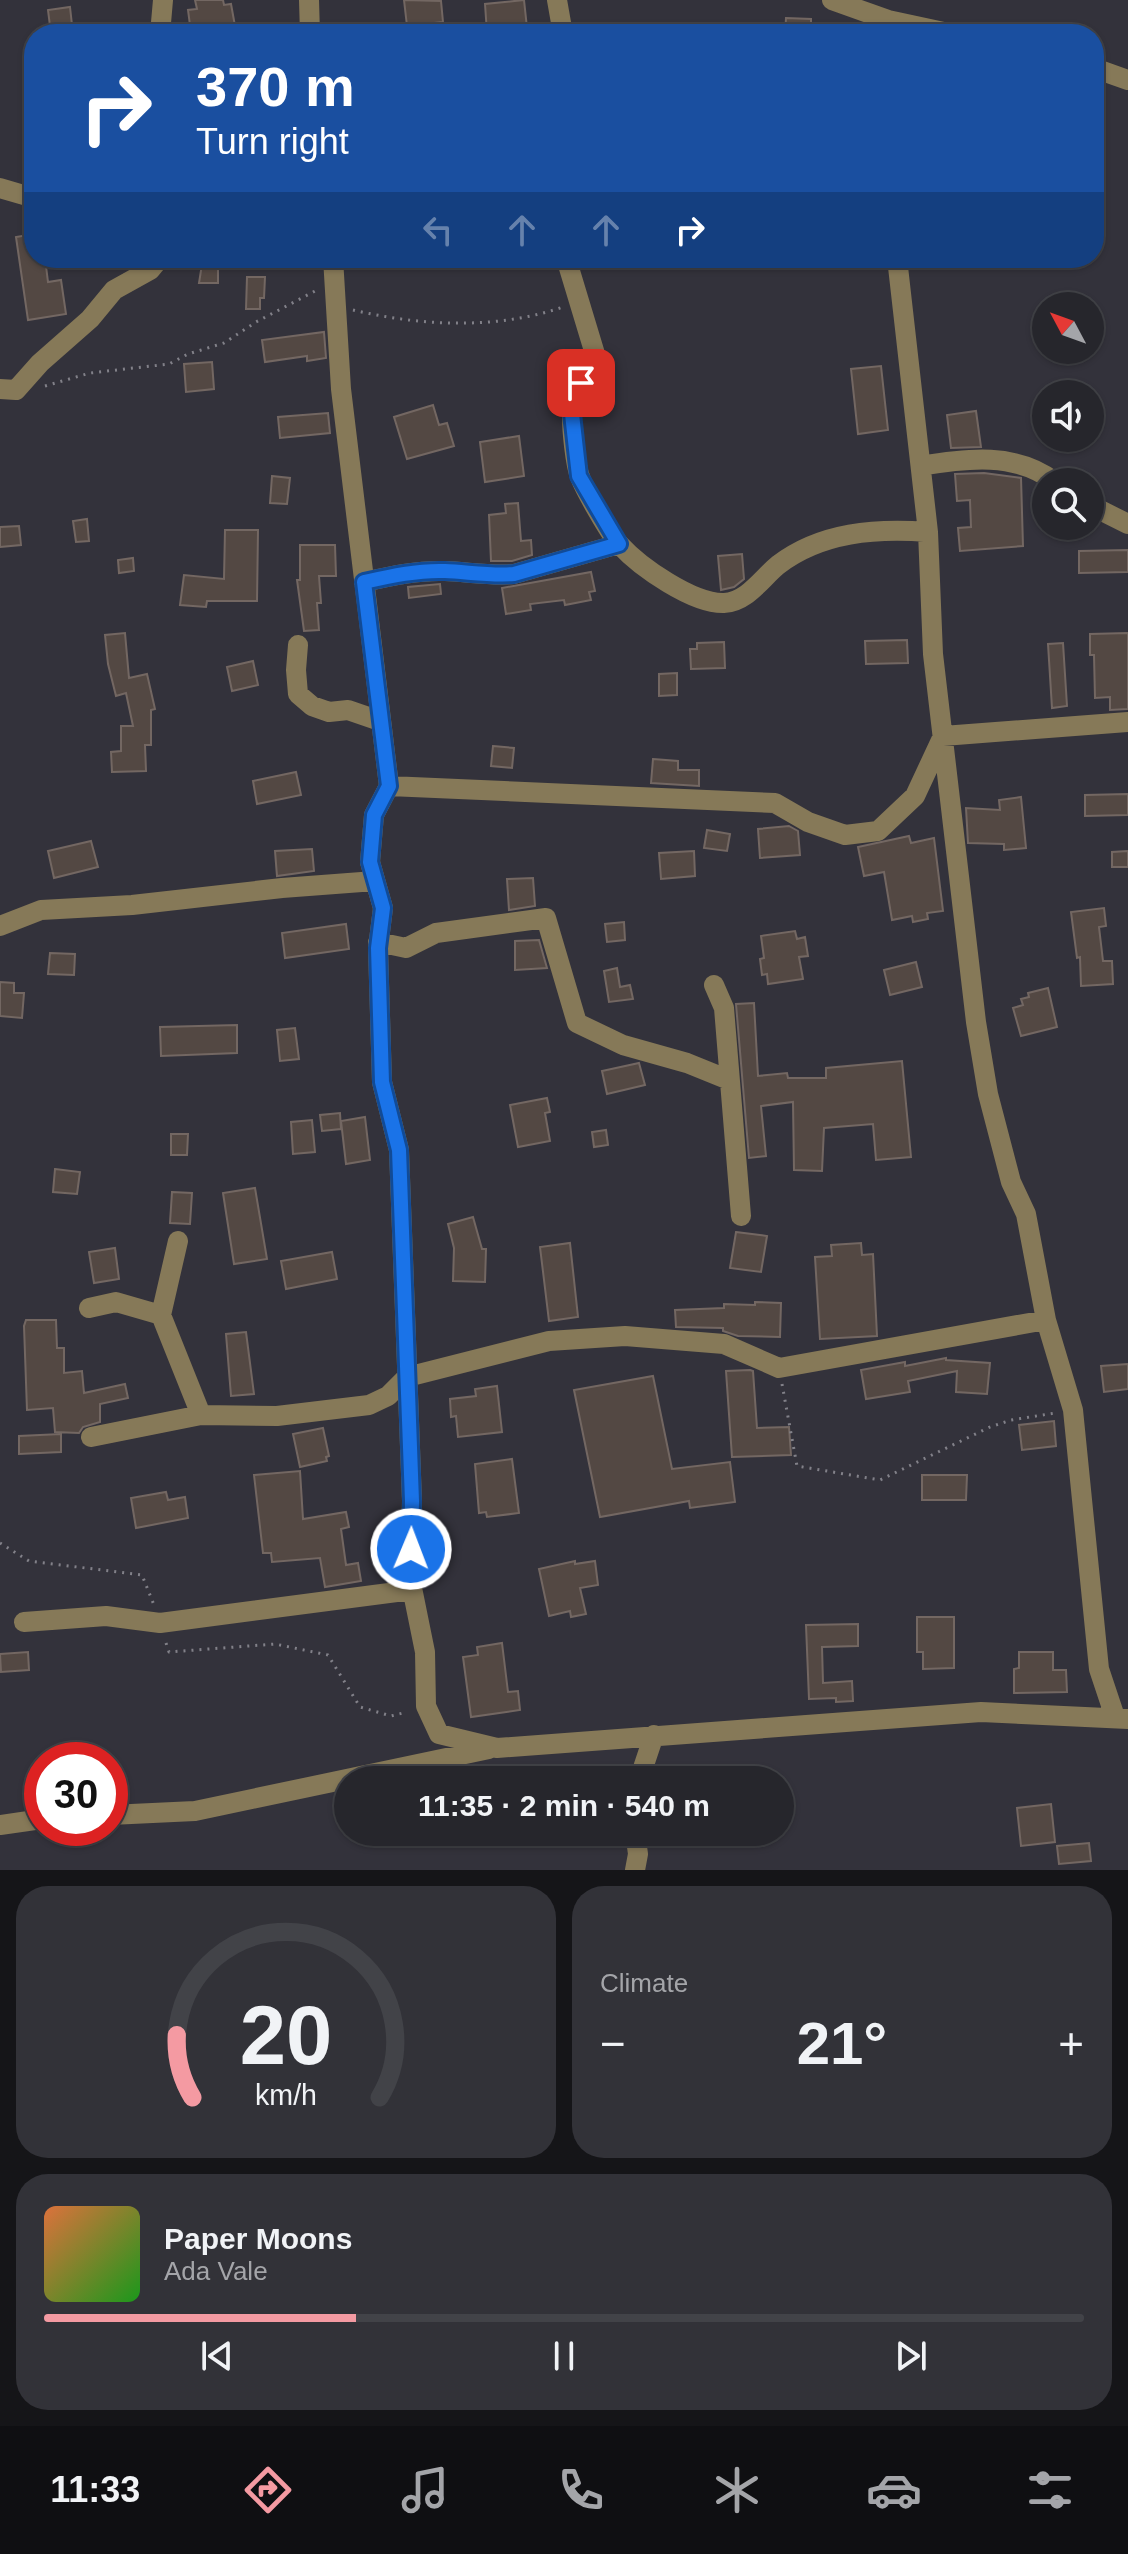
<!DOCTYPE html>
<meta charset="utf-8">
<style>
body{margin:0;font-family:Arial,sans-serif;background:#323238;color:#f1f3f6;height:100vh;display:flex;flex-direction:column;font-size:30px;white-space:nowrap}
*{box-sizing:border-box;margin:0}
p{font-size:26px;color:#a4a5a9}
.icon{flex:none;width:44px;height:44px;fill:none;stroke:currentColor;stroke-width:2;stroke-linecap:round;stroke-linejoin:round}
.map{position:relative;height:1870px;overflow:hidden}
.drawer{display:flex;flex-direction:column;gap:16px;padding:16px;background:#151518;flex:1}
.drawer>*{flex:none}
.hud{position:absolute;left:24px;top:24px;width:1080px;height:244px;border-radius:32px;box-shadow:0 2px 6px #0004,0 0 0 2px #424348;background:#1a4fa0;color:#fff;overflow:hidden}
.needle{width:52px;rotate:311deg}
.fabs{position:absolute;left:1032px;top:292px;display:grid;gap:16px}
.fabs a{display:grid;place-items:center;width:72px;height:72px;border-radius:50%;background:#26262c;box-shadow:0 2px 6px #0004,0 0 0 2px #424348;font-size:40px}
.speed{position:absolute;left:24px;top:1742px;display:flex;gap:16px;font-size:40px;font-weight:700;text-align:center}
.speed>*{display:grid;place-content:center;width:104px;height:104px;border-radius:50%;background:#26262c;box-shadow:0 2px 6px #0004,0 0 0 2px #424348;line-height:1}
.speed .limit{border:12px solid #d22;background:#fff;color:#111}
.pin{position:absolute;display:grid;place-items:center;width:68px;height:68px;color:#fff;margin:-34px;border-radius:16px;box-shadow:0 4px 12px #0006}
.me{position:absolute;width:88px;margin:-44px;rotate:1deg;stroke-linejoin:round;filter:drop-shadow(0 0 6px #0008)}
.turn{display:flex;align-items:center;gap:28px;height:168px;padding:0 40px;font-size:36px}
.turn .icon{width:104px;height:104px;stroke-width:2.5}
.turn b{display:block;font-size:56px;line-height:68px}
.lanes{display:flex;align-items:center;height:76px;padding:0 40px;background:#0003;justify-content:center;gap:40px;direction:ltr}
.lanes .off{opacity:.35}
.big{font-size:60px;font-weight:800;line-height:1.1}
.drawer .tile{flex:1;display:flex;flex-direction:column;justify-content:center;gap:12px;min-width:0;padding:0 28px;border-radius:32px;background:#323238}
.drawer .dial{align-items:center;gap:0}
.dial svg{height:208px;overflow:visible;fill:none;stroke:#424348;stroke-width:7;stroke-linecap:round;text-anchor:middle}
.dial text{fill:#f1f3f6;stroke:none}
.song{display:flex;align-items:center;gap:24px}
.cover{width:96px;height:96px;border-radius:12px;background:linear-gradient(135deg,hsl(20 70% 55%),hsl(120 70% 35%))}
.played{height:8px;border-radius:4px;background:linear-gradient(90deg,#f49aa2 30%,#424348 30%)}
.keys{display:flex;justify-content:space-around;direction:ltr}
.heat{display:flex;justify-content:space-between;align-items:center;font-size:44px;direction:ltr}
.drawer .tiles{flex:1;display:grid;gap:16px;grid-template-columns:1fr 1fr}
.tile:last-child{grid-column:span 2}
.trip{position:absolute;left:334px;top:1766px;width:460px;height:80px;border-radius:40px;background:#26262c;box-shadow:0 2px 6px #0004,0 0 0 2px #424348;font-weight:800;line-height:80px;text-align:center}
.menu{display:flex;height:128px;justify-content:space-around;align-items:center;background:#0f0f12;color:#a4a5a9}
.menu .icon{width:56px;height:56px}
.menu .selected{color:#f49aa2}
.menu b{font-size:36px;color:#f1f3f6}
.map>svg:first-child{display:block}
</style>
<div class="map">
<svg width="1128" height="1870" viewBox="0 0 1128 1870">
<rect width="100%" height="100%" fill="#33323b"/>
<path fill="#534843" stroke="#736762" stroke-width="2" d="M 195,0 L 223,0 L 224,5 L 231,4 L 235,26 L 227,27 L 228,34 L 191,33 L 188,10 L 197,9 Z
M 404,0 L 441,1 L 443,22 L 407,26 Z
M 524,0 L 527,28 L 487,33 L 485,4 Z
M 70,7 L 73,34 L 51,34 L 48,10 Z
M 786,18 L 811,19 L 811,34 L 785,34 Z
M 34,234 L 34,258 L 45,258 L 48,282 L 61,280 L 66,314 L 28,320 L 16,237 Z
M 203,258 L 218,258 L 218,283 L 199,283 Z
M 247,277 L 265,277 L 264,298 L 260,298 L 260,309 L 246,309 Z
M 324,332 L 326,358 L 307,361 L 307,356 L 265,362 L 262,340 Z
M 212,362 L 214,389 L 186,392 L 184,364 Z
M 881,366 L 888,430 L 858,434 L 851,369 Z
M 433,405 L 439,425 L 447,423 L 454,446 L 407,459 L 394,417 Z
M 976,411 L 981,447 L 951,448 L 947,415 Z
M 328,413 L 330,433 L 280,438 L 278,417 Z
M 519,436 L 524,476 L 485,482 L 480,442 Z
M 984,473 L 1021,478 L 1023,546 L 960,551 L 958,528 L 971,527 L 970,500 L 957,501 L 955,474 Z
M 272,476 L 290,478 L 287,504 L 270,503 Z
M 518,503 L 521,541 L 531,540 L 532,555 L 512,561 L 491,561 L 489,515 L 506,513 L 505,504 Z
M 87,519 L 89,541 L 76,542 L 73,521 Z
M 19,526 L 21,545 L 0,547 L 0,527 Z
M 225,530 L 258,530 L 257,601 L 207,601 L 206,607 L 180,605 L 184,575 L 224,579 Z
M 300,545 L 335,545 L 336,576 L 319,576 L 321,603 L 317,603 L 319,630 L 304,631 L 297,580 L 300,580 Z
M 1128,550 L 1128,572 L 1079,573 L 1079,551 Z
M 742,554 L 744,579 L 734,587 L 721,590 L 718,556 Z
M 133,558 L 134,571 L 119,573 L 118,560 Z
M 591,572 L 595,591 L 589,592 L 591,600 L 565,605 L 564,600 L 530,604 L 531,610 L 506,614 L 502,588 Z
M 440,584 L 441,594 L 409,598 L 408,587 Z
M 125,633 L 129,678 L 147,674 L 155,709 L 151,710 L 151,745 L 145,745 L 146,771 L 112,772 L 111,752 L 121,751 L 121,726 L 133,726 L 126,693 L 116,696 L 108,664 L 105,635 Z
M 1128,633 L 1128,709 L 1110,710 L 1110,697 L 1095,698 L 1094,655 L 1090,655 L 1090,634 Z
M 907,640 L 908,663 L 866,664 L 865,641 Z
M 724,642 L 725,668 L 691,669 L 690,649 L 697,649 L 697,643 Z
M 1063,643 L 1067,706 L 1052,708 L 1048,644 Z
M 253,661 L 258,685 L 232,691 L 227,667 Z
M 677,673 L 677,695 L 659,696 L 659,674 Z
M 493,746 L 514,748 L 512,768 L 491,766 Z
M 653,759 L 678,761 L 678,770 L 699,770 L 699,786 L 651,783 Z
M 296,772 L 301,795 L 257,804 L 253,781 Z
M 1128,794 L 1128,815 L 1085,816 L 1085,795 Z
M 1021,797 L 1026,848 L 1004,850 L 1004,844 L 968,843 L 966,808 L 1000,810 L 999,800 Z
M 789,826 L 798,831 L 800,855 L 760,858 L 758,829 Z
M 707,830 L 730,834 L 727,851 L 704,848 Z
M 909,836 L 911,843 L 934,838 L 943,911 L 927,913 L 928,919 L 913,922 L 912,916 L 892,920 L 884,872 L 864,876 L 858,847 Z
M 91,841 L 98,867 L 54,878 L 48,851 Z
M 312,849 L 314,871 L 277,876 L 275,851 Z
M 694,851 L 695,876 L 661,879 L 659,853 Z
M 1128,851 L 1128,867 L 1112,867 L 1112,852 Z
M 533,878 L 535,906 L 509,910 L 507,879 Z
M 1104,908 L 1106,926 L 1099,927 L 1103,961 L 1112,961 L 1113,984 L 1081,986 L 1080,957 L 1077,958 L 1071,912 Z
M 624,922 L 625,940 L 607,942 L 605,924 Z
M 346,924 L 349,949 L 285,958 L 282,933 Z
M 795,931 L 797,939 L 805,937 L 808,956 L 799,957 L 803,979 L 768,984 L 767,974 L 762,975 L 760,959 L 764,958 L 761,936 Z
M 539,940 L 547,968 L 515,970 L 515,941 Z
M 50,953 L 75,954 L 74,975 L 48,974 Z
M 916,962 L 922,987 L 890,995 L 884,970 Z
M 617,968 L 620,987 L 630,985 L 633,999 L 609,1002 L 604,971 Z
M 0,982 L 14,983 L 14,993 L 24,993 L 22,1018 L 0,1016 Z
M 1048,988 L 1057,1027 L 1021,1036 L 1013,1008 L 1023,1005 L 1021,999 L 1029,997 L 1028,993 Z
M 754,1003 L 758,1076 L 787,1073 L 788,1078 L 826,1078 L 826,1068 L 902,1061 L 911,1157 L 876,1160 L 873,1124 L 824,1128 L 822,1171 L 794,1170 L 793,1102 L 761,1106 L 766,1156 L 749,1158 L 736,1004 Z
M 237,1025 L 237,1053 L 161,1056 L 160,1027 Z
M 295,1028 L 299,1059 L 280,1061 L 277,1030 Z
M 639,1063 L 645,1085 L 607,1094 L 602,1071 Z
M 547,1098 L 550,1112 L 545,1113 L 550,1141 L 518,1147 L 510,1105 Z
M 340,1113 L 341,1129 L 322,1131 L 320,1115 Z
M 365,1117 L 370,1160 L 346,1164 L 341,1121 Z
M 312,1120 L 315,1152 L 293,1154 L 291,1122 Z
M 606,1130 L 608,1145 L 594,1147 L 592,1132 Z
M 171,1134 L 188,1134 L 187,1155 L 171,1155 Z
M 55,1169 L 80,1172 L 77,1194 L 53,1192 Z
M 255,1188 L 267,1259 L 234,1264 L 223,1193 Z
M 172,1192 L 192,1193 L 190,1224 L 170,1223 Z
M 473,1217 L 482,1249 L 486,1249 L 485,1282 L 453,1281 L 454,1248 L 448,1224 Z
M 736,1232 L 767,1236 L 761,1272 L 730,1268 Z
M 570,1243 L 578,1317 L 549,1321 L 540,1247 Z
M 861,1243 L 862,1255 L 873,1254 L 877,1336 L 820,1339 L 815,1257 L 832,1256 L 831,1245 Z
M 115,1248 L 119,1279 L 94,1283 L 89,1252 Z
M 332,1252 L 337,1279 L 286,1289 L 281,1261 Z
M 755,1302 L 781,1303 L 780,1337 L 738,1336 L 723,1331 L 723,1328 L 676,1327 L 675,1310 L 724,1308 L 724,1304 L 755,1305 Z
M 26,1320 L 56,1320 L 57,1348 L 64,1348 L 64,1373 L 82,1371 L 84,1393 L 125,1384 L 128,1398 L 100,1404 L 100,1422 L 83,1427 L 79,1433 L 55,1432 L 53,1408 L 27,1410 L 24,1326 Z
M 246,1332 L 254,1394 L 231,1396 L 226,1334 Z
M 946,1358 L 946,1360 L 990,1363 L 987,1394 L 956,1392 L 957,1371 L 908,1381 L 910,1392 L 866,1399 L 861,1370 L 905,1362 L 905,1366 Z
M 1128,1364 L 1128,1389 L 1104,1392 L 1101,1366 Z
M 750,1370 L 753,1371 L 757,1428 L 789,1427 L 791,1455 L 732,1457 L 726,1371 Z
M 653,1376 L 672,1469 L 730,1462 L 735,1502 L 690,1508 L 689,1501 L 600,1517 L 574,1390 Z
M 497,1386 L 502,1432 L 458,1437 L 456,1416 L 451,1417 L 450,1399 L 476,1396 L 475,1389 Z
M 1054,1421 L 1056,1446 L 1022,1450 L 1019,1425 Z
M 323,1428 L 329,1456 L 326,1457 L 327,1461 L 300,1467 L 293,1434 Z
M 61,1434 L 61,1452 L 19,1454 L 19,1436 Z
M 512,1459 L 519,1513 L 487,1517 L 486,1512 L 479,1513 L 475,1464 Z
M 300,1471 L 303,1519 L 346,1512 L 349,1527 L 341,1529 L 346,1565 L 358,1563 L 361,1581 L 325,1587 L 320,1558 L 272,1562 L 271,1553 L 263,1553 L 254,1475 Z
M 922,1475 L 967,1475 L 966,1500 L 922,1500 Z
M 166,1492 L 168,1500 L 185,1497 L 188,1518 L 136,1528 L 131,1498 Z
M 575,1561 L 575,1564 L 595,1561 L 598,1585 L 580,1588 L 586,1614 L 571,1617 L 570,1611 L 549,1616 L 539,1569 Z
M 917,1617 L 954,1617 L 954,1668 L 923,1669 L 923,1652 L 917,1652 Z
M 858,1624 L 858,1646 L 822,1647 L 823,1683 L 852,1681 L 853,1701 L 836,1702 L 836,1698 L 809,1699 L 806,1625 Z
M 502,1643 L 508,1692 L 518,1691 L 520,1710 L 471,1717 L 463,1657 L 478,1655 L 477,1647 Z
M 28,1652 L 29,1670 L 1,1672 L 0,1654 Z
M 1019,1652 L 1053,1652 L 1053,1670 L 1066,1670 L 1067,1692 L 1014,1693 L 1014,1669 L 1019,1668 Z
M 1051,1804 L 1055,1842 L 1021,1846 L 1017,1808 Z
M 1089,1843 L 1091,1861 L 1059,1864 L 1057,1846 Z"/>
<g fill="none" stroke-linecap="round" stroke-linejoin="round">
<path stroke="#828189" stroke-width="3" stroke-dasharray="2 6" stroke-linecap="butt" d="M 353,310 C 421,326 496,330 563,307
M 45,386 L 90,373 L 169,364 L 188,354 L 224,343 L 256,322 L 317,290
M 782,1384 L 797,1466 L 880,1480 L 990,1427 L 1011,1420 L 1055,1413
M 0,1543 L 29,1561 L 142,1575 L 154,1605
M 166,1643 L 169,1652 L 275,1644 L 328,1655 L 360,1707 L 391,1716 L 407,1712"/>
<path stroke="#867958" stroke-width="20" d="M 309,0 L 310,34
M 557,0 L 563,34
M 832,0 L 888,20 L 885,34
M 888,20 L 953,34
M 160,34 L 163,0
M 1094,68 L 1128,80
M 0,188 L 34,198
M 333,258 L 341,389 L 389,786 L 374,815 L 370,862 L 383,908 L 378,948 L 382,1082 L 399,1150 L 412,1501 L 410,1578 L 425,1652 L 426,1706 L 439,1734 L 497,1748 L 981,1712 L 1128,1719
M 566,258 L 595,354 C 586,373 572,395 572,416 C 572,431 575,463 580,477 C 585,490 610,535 620,545 C 640,567 693,604 724,603 C 747,602 762,578 778,565 C 821,532 876,528 928,532
M 897,258 L 928,532 L 933,654 L 976,1022 L 988,1094 L 1011,1182 L 1026,1214 L 1046,1320 L 1073,1410 L 1099,1669 L 1115,1717
M 0,389 L 16,390 L 40,363 L 90,319 L 114,290 L 150,270 L 160,258
M 921,466 C 967,458 1016,452 1055,482
M 1090,510 L 1102,511 L 1128,524
M 364,582 C 391,576 418,570 445,571 C 468,572 492,576 514,574 L 619,544
M 298,645 L 296,670 L 298,694 L 312,706 L 329,712 L 348,710 L 380,721
M 389,786 L 775,803 L 808,822 L 845,835 L 878,831 L 915,796 L 943,736 L 1128,722
M 0,926 L 41,910 L 132,905 L 282,888 L 375,881
M 378,942 L 406,948 L 436,933 L 546,918 L 577,1023 L 623,1045 L 687,1063 L 729,1080
M 714,985 L 724,1008 L 741,1216
M 178,1241 L 161,1315 L 201,1415
M 89,1308 L 116,1302 L 161,1315
M 91,1437 L 201,1415 L 277,1416 L 369,1405 L 388,1396 L 407,1377 L 549,1341 L 625,1336 L 724,1344 L 779,1368 L 1046,1320
M 24,1622 L 106,1616 L 160,1623 L 412,1590
M 639,1780 L 654,1735
M 110,1815 L 195,1811 L 489,1749
M 0,1825 L 42,1819
M 635,1832 L 638,1854 L 635,1870"/>
</g>
<g fill="none" stroke-linecap="round" stroke-linejoin="round">
<g stroke="#114b97" stroke-width="20">
<path id="route" d="M 411,1549 L 412,1501 L 399,1150 L 382,1082 L 378,948 L 383,908 L 370,862 L 374,815 L 389,786 L 364,582 C 391,576 418,570 445,571 C 468,572 492,576 514,574 L 619,544 L 579,476 L 572,414 L 581,383"/>
</g>
<use href="#route" stroke="#1a73e8" stroke-width="14"/>
</g>
</svg>
<div class="fabs">
<a><svg class="needle" viewBox="-14 -14 28 28"><path d="M0-13l5 13h-10z" fill="#e53935"/><path d="M0 13l5-13h-10z" fill="#a4a5a9"/></svg></a>
<a><svg class="icon" aria-label="sound" viewBox="0 0 24 24"><path d="M4 9h4l5-4v14l-5-4H4zM17 9q2 3 0 6"/></svg></a>
<a><svg class="icon" aria-label="search" viewBox="0 0 24 24"><circle cx="10" cy="10" r="6"/><path d="M15 15l6 6"/></svg></a>
</div>
<div class="speed"><div class="limit">30</div></div>
<div class="pin" style="left:581px;top:383px;background:#d93025"><svg class="icon" aria-label="arrive" viewBox="0 0 24 24"><path d="M6 21V4h12l-3 4 3 4H6"/></svg></div>
<svg class="me" style="left:411px;top:1549px" viewBox="-20 -20 40 40"><circle r="17" fill="#1a73e8" stroke="#fff" stroke-width="3"/><path d="M0-11L8 9 0 5-8 9z" fill="#fff"/></svg>
<div class="trip">11:35 · 2 min · 540 m</div>
<div class="hud">
<div class="turn"><svg class="icon" aria-label="right" viewBox="0 0 24 24"><path d="M7 20v-9h11M14 6l5 5-5 5"/></svg><div><b>370 m</b>Turn right</div></div>
<div class="lanes"><svg class="icon off" aria-label="left" viewBox="0 0 24 24"><path d="M17 20v-9H6M10 6l-5 5 5 5"/></svg><svg class="icon off" aria-label="ahead" viewBox="0 0 24 24"><path d="M12 20V5M6 11l6-6 6 6"/></svg><svg class="icon off" aria-label="ahead" viewBox="0 0 24 24"><path d="M12 20V5M6 11l6-6 6 6"/></svg><svg class="icon" aria-label="right" viewBox="0 0 24 24"><path d="M7 20v-9h11M14 6l5 5-5 5"/></svg></div>
</div>
</div>
<section class="drawer">
<div class="tiles">
<div class="tile dial"><svg viewBox="0 0 100 80">
<path d="M14 69A42 42 0 1 1 86 69"/>
<path d="M14 69A42 42 0 0 1 8 45" stroke="#f49aa2"/>
<text x="50" y="56" font-size="32" font-weight="700">20</text>
<text x="50" y="72" font-size="11">km/h</text>
</svg></div>
<div class="tile"><p>Climate</p>
<div class="heat"><a>−</a><b class="big">21°</b><a>+</a></div>
</div>
<div class="tile">
<div class="song"><i class="cover"></i><div><b>Paper Moons</b><p>Ada Vale</p></div></div>
<div class="played"></div>
<div class="keys"><svg class="icon" aria-label="previous" viewBox="0 0 24 24"><path d="M18 5L8 12l10 7zM5 5v14"/></svg><svg class="icon" aria-label="pause" viewBox="0 0 24 24"><path d="M8 5v14M16 5v14"/></svg><svg class="icon" aria-label="next" viewBox="0 0 24 24"><path d="M6 5l10 7-10 7zM19 5v14"/></svg></div>
</div>
</div>
</section>
<nav class="menu">
<b>11:33</b>
<svg class="icon selected" aria-label="directions" viewBox="0 0 24 24"><path d="M12 3l9 9-9 9-9-9zM9 14v-3h6M13 9l2 2-2 2"/></svg>
<svg class="icon" aria-label="music" viewBox="0 0 24 24"><path d="M9 18V5l10-2v13"/><circle cx="6" cy="18" r="3"/><circle cx="16" cy="16" r="3"/></svg>
<svg class="icon" aria-label="phone" viewBox="0 0 24 24"><path d="M5 4h4l2 5-3 2q2 4 5 5l2-3 5 2v4C11 20 4 13 5 4z"/></svg>
<svg class="icon" aria-label="climate" viewBox="0 0 24 24"><path d="M12 3v18M4 7l16 10M4 17L20 7"/></svg>
<svg class="icon" aria-label="car" viewBox="0 0 24 24"><path d="M5 17H2v-5l4-1 3-4h7l3 4 3 1v5h-3M9 17h6M6 11h13"/><circle cx="7" cy="17" r="2"/><circle cx="17" cy="17" r="2"/></svg>
<svg class="icon" aria-label="filters" viewBox="0 0 24 24"><path d="M4 7h16M4 17h16"/><circle cx="9" cy="7" r="2"/><circle cx="15" cy="17" r="2"/></svg>
</nav>
